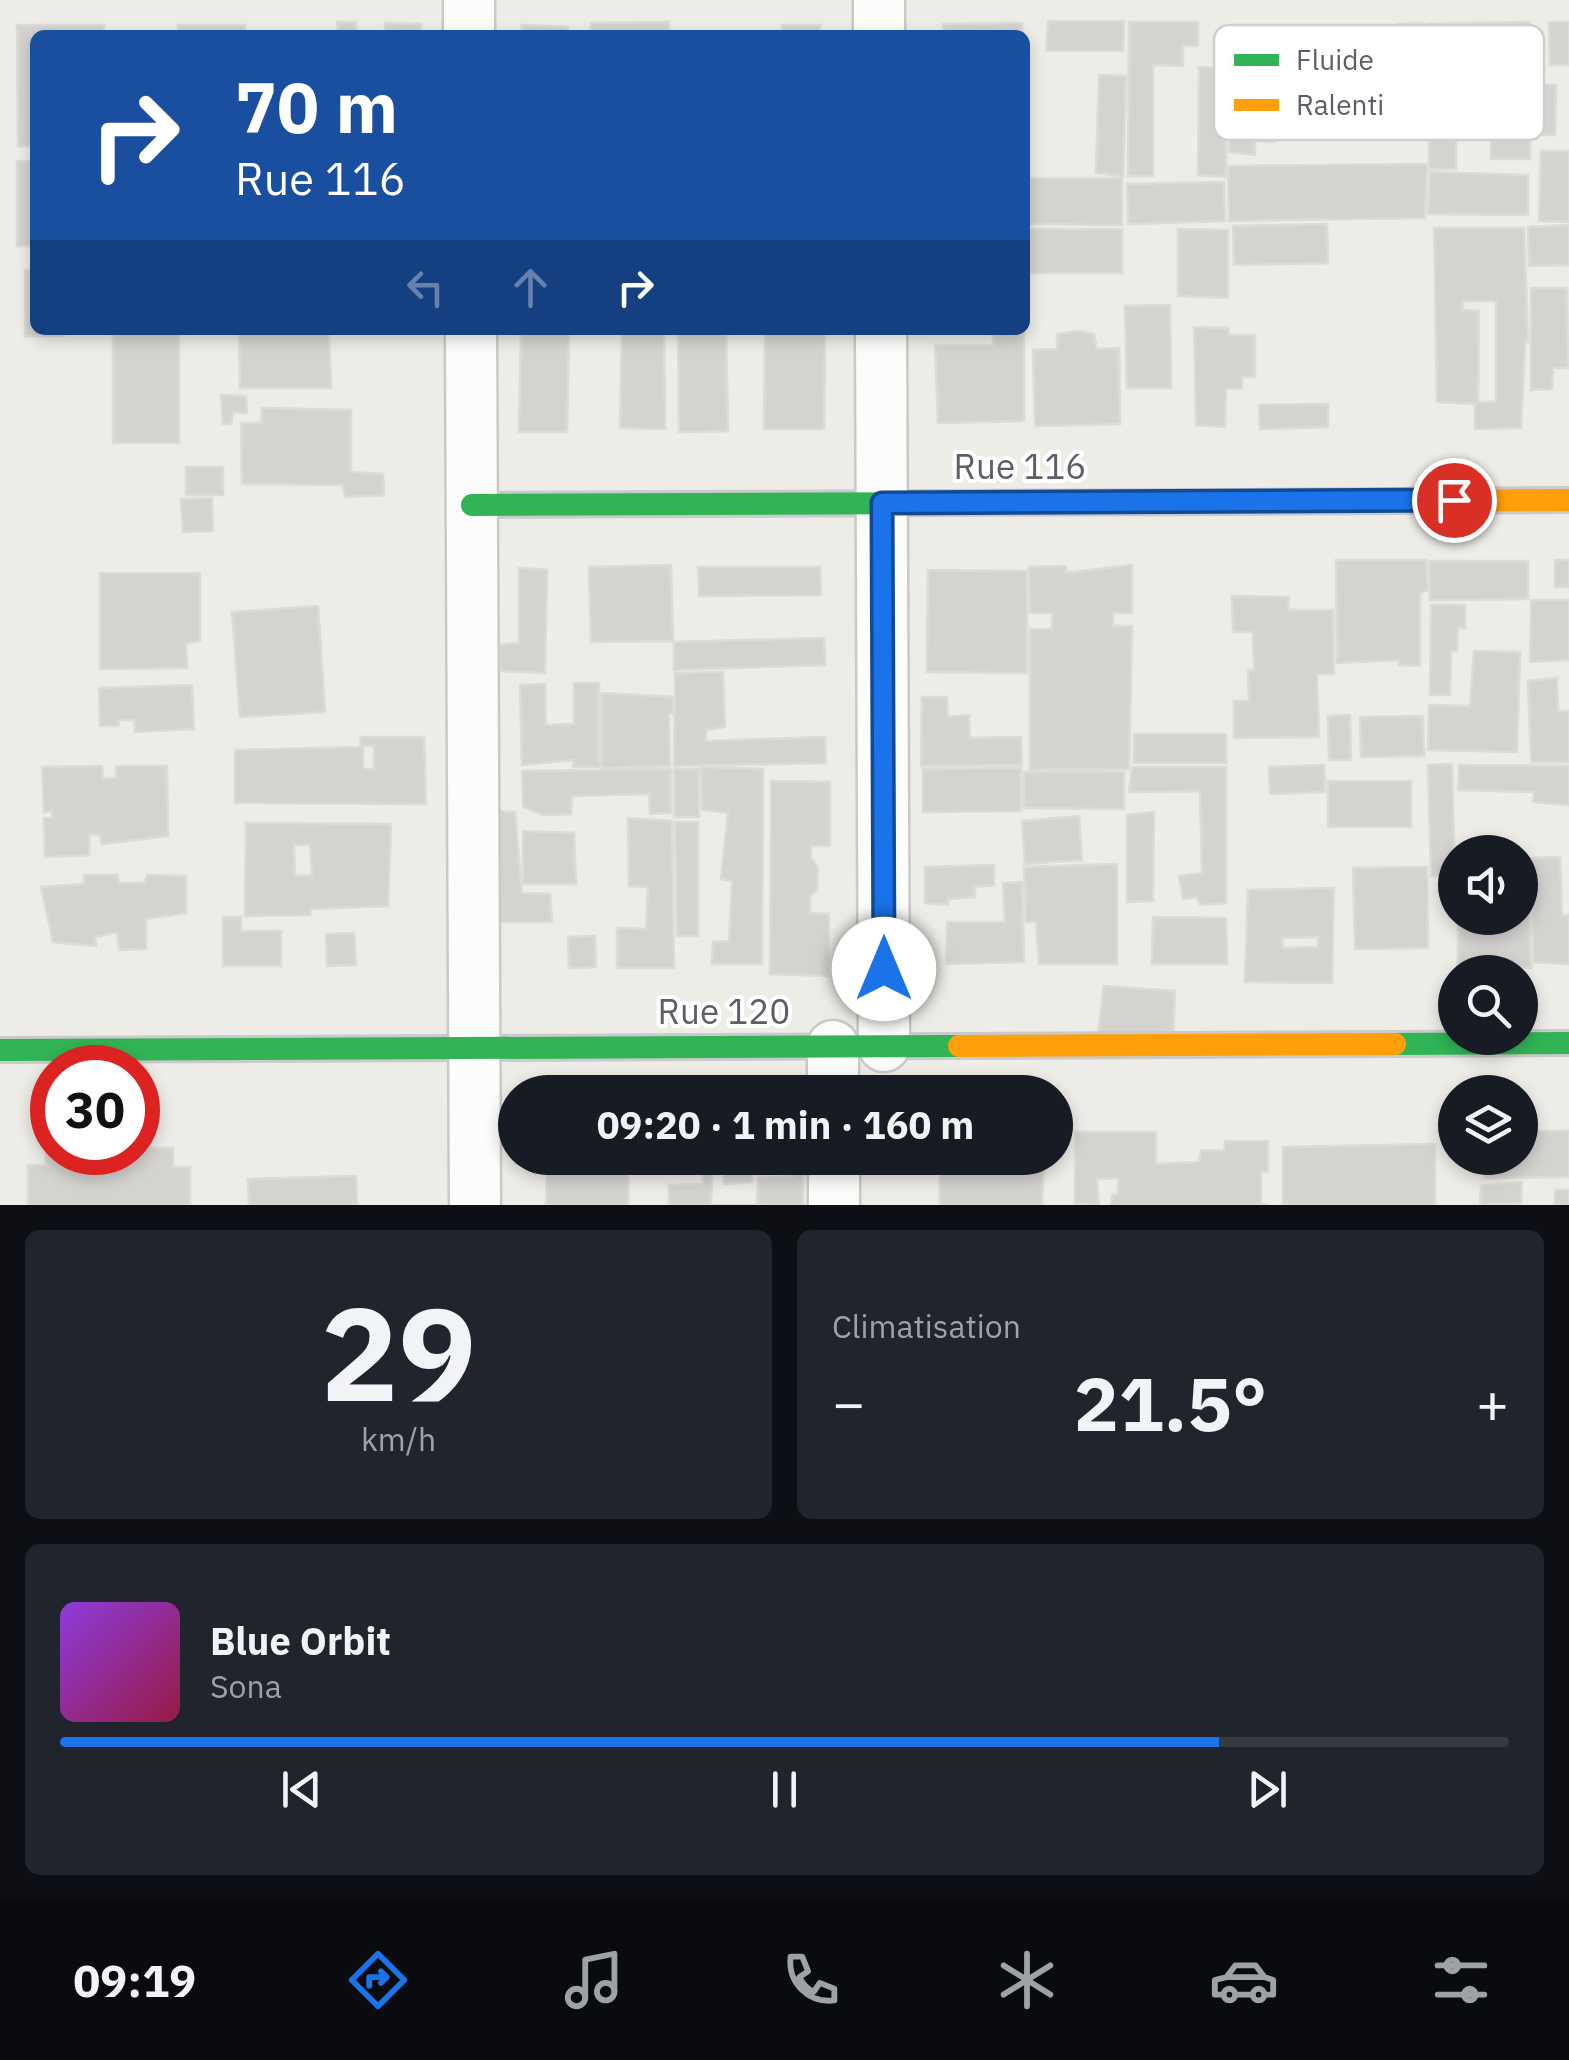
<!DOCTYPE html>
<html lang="fr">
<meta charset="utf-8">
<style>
body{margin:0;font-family:"IBM Plex Sans",sans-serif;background:#20242c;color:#f1f3f6;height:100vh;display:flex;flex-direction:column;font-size:38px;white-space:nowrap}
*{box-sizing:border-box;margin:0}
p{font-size:32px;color:#9ea1a6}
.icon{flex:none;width:55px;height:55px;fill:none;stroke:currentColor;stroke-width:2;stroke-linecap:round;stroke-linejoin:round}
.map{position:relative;height:1205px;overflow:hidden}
.side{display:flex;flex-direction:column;gap:25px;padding:25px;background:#0d0f14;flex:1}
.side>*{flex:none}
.guide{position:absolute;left:30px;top:30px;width:1000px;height:305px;border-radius:15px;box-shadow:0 5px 15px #0003;background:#1a4fa0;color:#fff;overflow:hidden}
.buttons{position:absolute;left:1438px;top:835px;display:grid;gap:20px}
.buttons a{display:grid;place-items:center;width:100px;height:100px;border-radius:50%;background:#171b24;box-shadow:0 5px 15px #0003;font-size:50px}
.speed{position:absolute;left:30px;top:1045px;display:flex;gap:20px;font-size:50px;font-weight:700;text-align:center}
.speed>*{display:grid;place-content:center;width:130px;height:130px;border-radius:50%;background:#171b24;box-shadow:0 5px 15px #0003;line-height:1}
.speed .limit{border:15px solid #d22;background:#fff;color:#111}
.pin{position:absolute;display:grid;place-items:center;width:85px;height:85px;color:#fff;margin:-42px;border:5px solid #fff;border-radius:50%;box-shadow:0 2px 10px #0007}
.me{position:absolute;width:110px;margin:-55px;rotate:0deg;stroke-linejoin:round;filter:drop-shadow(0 0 8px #0008)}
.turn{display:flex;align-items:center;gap:35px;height:210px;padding:0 40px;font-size:45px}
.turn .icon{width:130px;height:130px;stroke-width:2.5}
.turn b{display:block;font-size:70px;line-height:85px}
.lanes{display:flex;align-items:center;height:95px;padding:0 40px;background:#0003;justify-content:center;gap:50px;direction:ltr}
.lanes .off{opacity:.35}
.big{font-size:75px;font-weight:700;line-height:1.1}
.side .widget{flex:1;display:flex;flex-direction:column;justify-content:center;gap:15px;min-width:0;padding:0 35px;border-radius:15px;background:#20242c}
.side .dial{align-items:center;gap:0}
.dial b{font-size:130px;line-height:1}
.song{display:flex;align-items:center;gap:30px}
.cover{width:120px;height:120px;border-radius:15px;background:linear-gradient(135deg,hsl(270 70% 55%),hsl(340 70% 35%))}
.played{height:10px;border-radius:5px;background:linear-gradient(90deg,#1a73e8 80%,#363941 80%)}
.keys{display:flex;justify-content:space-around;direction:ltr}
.heat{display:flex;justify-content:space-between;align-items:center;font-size:55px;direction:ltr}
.side .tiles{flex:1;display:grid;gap:25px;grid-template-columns:1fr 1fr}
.widget:last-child{grid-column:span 2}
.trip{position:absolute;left:498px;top:1075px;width:575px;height:100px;border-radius:50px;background:#171b24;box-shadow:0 5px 15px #0003;font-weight:700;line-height:100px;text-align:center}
.tabs{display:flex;height:160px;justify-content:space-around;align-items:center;background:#090b0e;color:#9ea1a6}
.tabs .icon{width:70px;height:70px}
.tabs .active{color:#1a73e8}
.tabs b{font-size:45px;color:#f1f3f6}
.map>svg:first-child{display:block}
</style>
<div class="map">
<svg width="1569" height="1205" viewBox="0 0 1569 1205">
<rect width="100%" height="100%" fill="#edece7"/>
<path fill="#d4d3d0" stroke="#dcdbd6" stroke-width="2.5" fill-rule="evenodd" d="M 1048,21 L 1124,21 L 1123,51 L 1046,51 Z
M 337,22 L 356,22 L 356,35 L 338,35 Z
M 669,22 L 669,35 L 591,35 L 591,23 Z
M 1129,22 L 1198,22 L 1198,46 L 1183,46 L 1183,66 L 1153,65 L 1153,176 L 1128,176 Z
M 1529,22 L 1527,66 L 1428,68 L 1427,24 Z
M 1549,22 L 1569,22 L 1569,65 L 1550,65 Z
M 385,23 L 421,24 L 421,35 L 385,35 Z
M 1022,23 L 1022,35 L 944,35 L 943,24 Z
M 1423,23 L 1426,65 L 1410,66 L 1409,51 L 1400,52 L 1399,24 Z
M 17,25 L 104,25 L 104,35 L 35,35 L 35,146 L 18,146 Z
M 178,25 L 245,25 L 245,35 L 178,35 Z
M 522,25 L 568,27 L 567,35 L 521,35 Z
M 782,25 L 820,25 L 820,35 L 782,35 Z
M 1229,62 L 1251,62 L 1255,106 L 1274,106 L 1274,142 L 1255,141 L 1255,155 L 1229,152 Z
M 1199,67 L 1226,68 L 1226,177 L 1198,175 Z
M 1099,75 L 1126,76 L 1123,176 L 1096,173 Z
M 1491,85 L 1530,85 L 1530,159 L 1491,159 Z
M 1533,85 L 1556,85 L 1555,135 L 1532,135 Z
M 1429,124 L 1456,125 L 1456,169 L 1429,169 Z
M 1541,151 L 1569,151 L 1569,222 L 1539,221 Z
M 17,161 L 35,161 L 35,246 L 17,246 Z
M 1427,164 L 1425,218 L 1229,221 L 1228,166 Z
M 1430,172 L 1528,175 L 1528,215 L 1428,214 Z
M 1025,178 L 1122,178 L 1122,225 L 1025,224 Z
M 1224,182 L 1225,221 L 1128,224 L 1127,184 Z
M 1327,224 L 1328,263 L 1234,265 L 1233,226 Z
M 1569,225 L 1569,265 L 1529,266 L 1528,227 Z
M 1434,228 L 1524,228 L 1528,342 L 1525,343 L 1521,428 L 1475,429 L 1475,404 L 1437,402 ZM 1463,301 L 1496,301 L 1496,402 L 1478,402 L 1479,311 L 1463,310 Z
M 1026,229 L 1122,229 L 1122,273 L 1026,273 Z
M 1178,229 L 1228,230 L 1228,298 L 1178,296 Z
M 25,270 L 35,271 L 35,330 L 64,330 L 64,336 L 25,336 Z
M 1531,288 L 1567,288 L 1568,368 L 1553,368 L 1552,389 L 1531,390 Z
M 1170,305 L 1171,388 L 1127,388 L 1125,306 Z
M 1194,327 L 1228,328 L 1229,335 L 1255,335 L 1255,377 L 1242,377 L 1242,389 L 1226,388 L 1225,427 L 1196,425 Z
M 113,330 L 179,330 L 179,443 L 113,443 Z
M 239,330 L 329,330 L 331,388 L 240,388 Z
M 521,330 L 569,330 L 567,432 L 519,432 Z
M 622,330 L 664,330 L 665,429 L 620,428 Z
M 678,330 L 726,330 L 728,431 L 679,432 Z
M 765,330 L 825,330 L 824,429 L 764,429 Z
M 993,330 L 1024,330 L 1024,421 L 938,423 L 935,345 L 993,345 Z
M 1078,331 L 1094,334 L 1097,349 L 1119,348 L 1120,424 L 1035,426 L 1033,350 L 1057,349 L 1057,334 Z
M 221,395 L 246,396 L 247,413 L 233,412 L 231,424 L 223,424 Z
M 1328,404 L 1328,427 L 1260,429 L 1259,405 Z
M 262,408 L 351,410 L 351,472 L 383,474 L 384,495 L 345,497 L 343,485 L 242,484 L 241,423 L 261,423 Z
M 186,467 L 223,467 L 223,495 L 186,495 Z
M 212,498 L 213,531 L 183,532 L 181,499 Z
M 1336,560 L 1426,560 L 1428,590 L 1420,593 L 1420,666 L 1399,665 L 1399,660 L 1337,663 Z
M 1555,560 L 1569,560 L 1569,587 L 1555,587 Z
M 1429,561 L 1528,561 L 1528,599 L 1430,600 Z
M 671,565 L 673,641 L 591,642 L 589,567 Z
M 1132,565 L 1132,613 L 1113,613 L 1113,626 L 1132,626 L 1129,769 L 1030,770 L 1030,629 L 1052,629 L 1052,613 L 1030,613 L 1029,567 L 1066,566 L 1066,573 Z
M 698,567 L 820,567 L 821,595 L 699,596 Z
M 519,568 L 547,570 L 545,673 L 500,671 L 499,645 L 519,643 Z
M 928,570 L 1027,571 L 1027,673 L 927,672 Z
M 100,573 L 200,573 L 200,641 L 186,643 L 187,668 L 100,669 Z
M 1232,596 L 1289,597 L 1288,610 L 1333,610 L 1334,674 L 1317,674 L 1319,737 L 1234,738 L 1234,701 L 1249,701 L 1248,670 L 1254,670 L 1253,632 L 1233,632 Z
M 1531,600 L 1569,600 L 1569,660 L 1530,662 Z
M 1431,605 L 1465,605 L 1465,628 L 1458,627 L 1457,651 L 1451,651 L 1450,695 L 1430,695 Z
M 318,606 L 325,712 L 240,717 L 232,612 Z
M 824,638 L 825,665 L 674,670 L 674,642 Z
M 1474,651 L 1520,652 L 1517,752 L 1428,750 L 1429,705 L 1470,706 Z
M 723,672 L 725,727 L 706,730 L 706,741 L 825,737 L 826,763 L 674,766 L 675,673 Z
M 1557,678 L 1558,711 L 1569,711 L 1569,762 L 1531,762 L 1528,681 Z
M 574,683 L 599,683 L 599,767 L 573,767 L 574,760 L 522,765 L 520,685 L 545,684 L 546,725 L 574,724 Z
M 192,685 L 194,729 L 135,732 L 135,720 L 118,720 L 119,726 L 100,726 L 99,688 Z
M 601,693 L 673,697 L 673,713 L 669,714 L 670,766 L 601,768 Z
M 922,697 L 947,697 L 948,717 L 969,715 L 970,738 L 1021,737 L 1022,765 L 921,766 Z
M 1350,715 L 1351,760 L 1329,760 L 1328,716 Z
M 1423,716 L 1424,756 L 1361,757 L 1360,717 Z
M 1134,734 L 1226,734 L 1226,763 L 1134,763 Z
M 361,737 L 424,737 L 426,804 L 235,803 L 235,750 L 360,747 ZM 363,746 L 374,746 L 374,769 L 363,769 Z
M 1452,764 L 1455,876 L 1431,876 L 1428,765 Z
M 1324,765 L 1325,792 L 1270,794 L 1269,767 Z
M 1459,765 L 1569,766 L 1569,805 L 1533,802 L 1534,792 L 1458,790 Z
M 102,766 L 103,778 L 116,778 L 116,766 L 167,766 L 168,836 L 102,844 L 100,835 L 90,834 L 89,855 L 45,857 L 44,818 L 52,818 L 52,811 L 44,812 L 42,767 Z
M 701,767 L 763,769 L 762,964 L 712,964 L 713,942 L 729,941 L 732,881 L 721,879 L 728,813 L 702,810 Z
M 1132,767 L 1226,767 L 1226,903 L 1200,905 L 1197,897 L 1183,899 L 1179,876 L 1202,873 L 1200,791 L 1129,792 Z
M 1021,768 L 1021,811 L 923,812 L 923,769 Z
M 671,769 L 671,813 L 650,814 L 649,794 L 572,796 L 571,814 L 543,815 L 523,807 L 522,771 Z
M 674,769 L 699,769 L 699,817 L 674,817 Z
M 1024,772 L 1124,772 L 1124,809 L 1024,808 Z
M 771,781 L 830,782 L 830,846 L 811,846 L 811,858 L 818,867 L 817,890 L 810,896 L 810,913 L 829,914 L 828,976 L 770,974 Z
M 1328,781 L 1411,781 L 1411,827 L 1328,827 Z
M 495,811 L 515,812 L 522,893 L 550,894 L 552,922 L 499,922 Z
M 1154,812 L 1153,901 L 1127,902 L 1127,815 Z
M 1079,816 L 1082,860 L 1025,864 L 1022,821 Z
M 628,818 L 672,821 L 674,968 L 617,968 L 617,928 L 646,929 L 648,887 L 629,886 Z
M 675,822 L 698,822 L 698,936 L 677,936 Z
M 246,823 L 391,824 L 388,906 L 311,909 L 310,915 L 245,916 ZM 294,845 L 310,845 L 312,875 L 295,876 Z
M 523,831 L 574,833 L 576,884 L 523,884 Z
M 1560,857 L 1562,916 L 1569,915 L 1569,964 L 1533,962 L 1531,858 Z
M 1117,864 L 1117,964 L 1039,964 L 1036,922 L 1026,922 L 1024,867 Z
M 1529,864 L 1531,968 L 1496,965 L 1494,972 L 1458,972 L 1458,919 L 1520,918 L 1520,865 Z
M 994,865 L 994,885 L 975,887 L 975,897 L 948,899 L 948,905 L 925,903 L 925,867 Z
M 1427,867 L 1428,948 L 1355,949 L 1353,868 Z
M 84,875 L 117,875 L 119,883 L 144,883 L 147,875 L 186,876 L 186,913 L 146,919 L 146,949 L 119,950 L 117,932 L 95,937 L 96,946 L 53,942 L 41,887 L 84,884 Z
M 1022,882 L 1024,962 L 946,964 L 947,922 L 1005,922 L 1003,883 Z
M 1334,888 L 1332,983 L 1245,982 L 1248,890 ZM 1318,937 L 1318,947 L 1283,948 L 1282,938 Z
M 223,917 L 241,917 L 241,931 L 281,931 L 281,966 L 223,966 Z
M 1153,917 L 1226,918 L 1227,964 L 1152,964 Z
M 354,933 L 356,965 L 327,966 L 326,934 Z
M 595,936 L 596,967 L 569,968 L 568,937 Z
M 1104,986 L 1175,991 L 1173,1043 L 1097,1042 Z
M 1520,1131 L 1569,1131 L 1569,1177 L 1485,1178 L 1485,1158 L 1520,1158 Z
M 1075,1132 L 1156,1132 L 1156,1164 L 1199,1162 L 1201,1150 L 1224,1151 L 1225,1141 L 1268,1141 L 1268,1172 L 1261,1172 L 1261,1204 L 1268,1205 L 1111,1205 L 1112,1195 L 1118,1194 L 1118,1178 L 1097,1179 L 1099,1205 L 1075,1204 Z
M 1435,1144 L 1435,1205 L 1283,1205 L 1283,1147 Z
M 46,1146 L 52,1146 L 52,1152 L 90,1152 L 90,1164 L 117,1164 L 117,1152 L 138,1152 L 138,1148 L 173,1148 L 173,1167 L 190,1167 L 190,1205 L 28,1205 L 28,1165 L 46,1165 Z
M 547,1158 L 629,1158 L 628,1205 L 546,1205 Z
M 713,1158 L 804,1158 L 803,1205 L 711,1205 Z
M 752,1158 L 794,1158 L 795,1176 L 758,1178 L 757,1203 L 764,1205 L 669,1205 L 669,1185 L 703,1184 L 702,1163 L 723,1163 L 724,1184 L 752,1182 Z
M 939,1158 L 1044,1158 L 1042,1205 L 940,1205 Z
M 356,1176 L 357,1205 L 249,1205 L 248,1179 Z
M 1522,1182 L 1521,1203 L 1480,1205 L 1481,1186 Z
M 1555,1190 L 1569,1190 L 1569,1205 L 1555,1205 Z"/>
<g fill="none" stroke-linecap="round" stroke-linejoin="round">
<g stroke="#c9c9c8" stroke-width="55">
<path id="street" d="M 469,0 L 469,35
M 879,0 L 879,35
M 471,330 L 475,1205
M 881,330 L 884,1046
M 833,1046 L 833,1092
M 834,1158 L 834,1205"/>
</g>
<g stroke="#c9cac9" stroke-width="28">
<path id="fast" d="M 472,505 L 1228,502
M 1395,1044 L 1569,1043
M 0,1050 L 959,1046"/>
</g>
<g stroke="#c9cac9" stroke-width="28">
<path id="slow" d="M 1228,502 L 1569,500
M 959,1046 L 1395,1044"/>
</g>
<use href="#street" stroke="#fcfcfb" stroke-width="50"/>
<use href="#fast" stroke="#30b455" stroke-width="22"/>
<use href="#slow" stroke="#ff9f0a" stroke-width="22"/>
</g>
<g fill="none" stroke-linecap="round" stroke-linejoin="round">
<g stroke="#114b97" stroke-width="25">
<path id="route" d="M 884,969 L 882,503 L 1454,500"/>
</g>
<use href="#route" stroke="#1a73e8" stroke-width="18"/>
</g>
<g text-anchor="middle" stroke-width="8" stroke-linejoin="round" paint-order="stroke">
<g font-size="35" fill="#5c5f66" stroke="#fff">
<text x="1020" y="479">Rue 116</text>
<text x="724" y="1024">Rue 120</text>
</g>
</g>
<rect x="1214" y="25" width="330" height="115" rx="15" fill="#fff" stroke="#cecfd1" stroke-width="2.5"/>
<rect x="1234" y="54" width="45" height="12" fill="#30b455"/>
<rect x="1234" y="99" width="45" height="12" fill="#ff9f0a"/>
<g font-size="28" fill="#5c5f66">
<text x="1296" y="70">Fluide</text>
<text x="1296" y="115">Ralenti</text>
</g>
</svg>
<div class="buttons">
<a><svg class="icon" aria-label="sound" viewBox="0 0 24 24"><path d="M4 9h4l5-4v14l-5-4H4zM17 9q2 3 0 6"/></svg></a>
<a><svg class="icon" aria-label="search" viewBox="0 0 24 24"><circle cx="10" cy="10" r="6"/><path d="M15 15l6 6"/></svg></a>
<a><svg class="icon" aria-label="layers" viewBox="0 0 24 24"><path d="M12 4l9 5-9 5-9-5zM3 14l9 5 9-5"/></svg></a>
</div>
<div class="speed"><div class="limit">30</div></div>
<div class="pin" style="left:1454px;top:500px;background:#d93025"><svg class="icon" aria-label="arrive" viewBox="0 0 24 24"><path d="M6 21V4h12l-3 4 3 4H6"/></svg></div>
<svg class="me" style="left:884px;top:969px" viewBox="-20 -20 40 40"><circle r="19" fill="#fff"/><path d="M0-13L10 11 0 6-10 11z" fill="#1a73e8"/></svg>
<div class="trip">09:20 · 1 min · 160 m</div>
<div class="guide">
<div class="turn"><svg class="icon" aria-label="right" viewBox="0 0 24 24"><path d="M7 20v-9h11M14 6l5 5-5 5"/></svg><div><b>70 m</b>Rue 116</div></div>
<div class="lanes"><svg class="icon off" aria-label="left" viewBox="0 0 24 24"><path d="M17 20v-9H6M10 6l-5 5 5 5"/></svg><svg class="icon off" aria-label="ahead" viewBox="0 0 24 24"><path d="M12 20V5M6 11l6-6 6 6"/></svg><svg class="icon" aria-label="right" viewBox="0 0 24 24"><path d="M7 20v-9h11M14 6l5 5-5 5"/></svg></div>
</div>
</div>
<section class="side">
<div class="tiles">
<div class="widget dial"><b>29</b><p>km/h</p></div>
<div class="widget"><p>Climatisation</p>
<div class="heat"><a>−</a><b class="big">21.5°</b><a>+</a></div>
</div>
<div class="widget">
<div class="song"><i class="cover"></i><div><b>Blue Orbit</b><p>Sona</p></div></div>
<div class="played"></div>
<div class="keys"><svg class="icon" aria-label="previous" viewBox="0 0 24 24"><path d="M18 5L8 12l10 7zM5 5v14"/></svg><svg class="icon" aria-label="pause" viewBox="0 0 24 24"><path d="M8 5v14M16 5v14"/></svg><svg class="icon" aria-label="next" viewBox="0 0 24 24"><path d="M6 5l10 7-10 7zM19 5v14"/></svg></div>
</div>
</div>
</section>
<nav class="tabs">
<b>09:19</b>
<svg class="icon active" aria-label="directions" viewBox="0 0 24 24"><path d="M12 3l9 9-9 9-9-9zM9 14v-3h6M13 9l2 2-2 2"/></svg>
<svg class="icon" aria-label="music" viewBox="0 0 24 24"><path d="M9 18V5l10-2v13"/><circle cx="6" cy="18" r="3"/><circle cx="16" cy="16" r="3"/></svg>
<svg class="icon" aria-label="phone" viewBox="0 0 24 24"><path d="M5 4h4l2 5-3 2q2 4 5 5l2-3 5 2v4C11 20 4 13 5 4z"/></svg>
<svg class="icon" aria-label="climate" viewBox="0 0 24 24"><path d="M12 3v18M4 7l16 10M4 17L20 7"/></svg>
<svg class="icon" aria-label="car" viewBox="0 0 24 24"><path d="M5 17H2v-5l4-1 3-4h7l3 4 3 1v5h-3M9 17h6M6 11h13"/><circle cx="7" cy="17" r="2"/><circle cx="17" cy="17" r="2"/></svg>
<svg class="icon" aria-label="filters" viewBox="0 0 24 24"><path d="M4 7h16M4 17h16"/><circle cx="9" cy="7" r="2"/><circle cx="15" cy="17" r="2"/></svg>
</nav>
